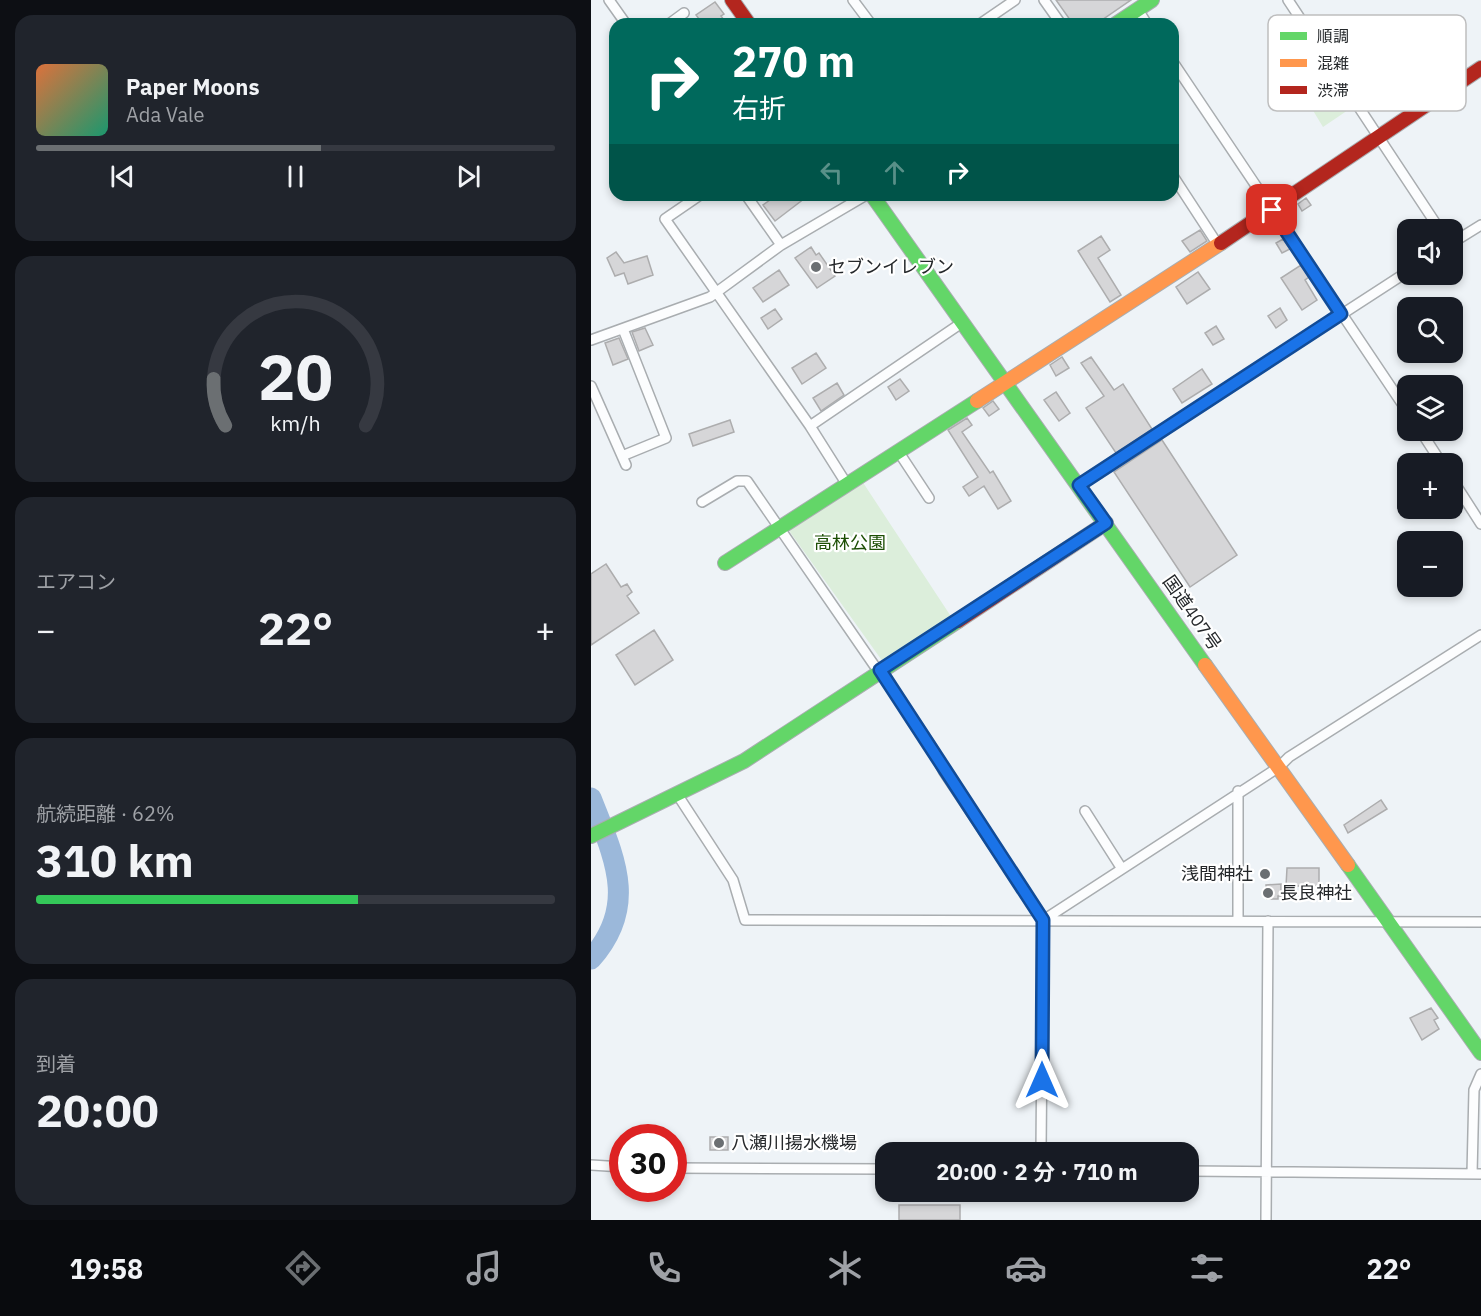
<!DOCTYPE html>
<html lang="ja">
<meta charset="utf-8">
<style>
body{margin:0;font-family:"IBM Plex Sans","Noto Sans JP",sans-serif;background:#20242c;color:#f1f3f6;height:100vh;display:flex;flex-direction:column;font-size:22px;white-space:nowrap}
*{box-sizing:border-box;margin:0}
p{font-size:20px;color:#9ea1a6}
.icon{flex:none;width:33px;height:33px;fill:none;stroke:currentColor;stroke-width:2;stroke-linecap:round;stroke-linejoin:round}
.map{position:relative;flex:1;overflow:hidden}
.panel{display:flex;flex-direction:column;gap:15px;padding:15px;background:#0d0f14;width:591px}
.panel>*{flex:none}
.guide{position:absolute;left:18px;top:18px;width:570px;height:183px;border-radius:18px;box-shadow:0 3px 9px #0003;background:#00695c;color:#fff;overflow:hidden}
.tools{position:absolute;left:806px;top:219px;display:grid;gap:12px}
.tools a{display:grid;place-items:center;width:66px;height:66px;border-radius:12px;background:#171b24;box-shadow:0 3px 9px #0003;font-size:30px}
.speed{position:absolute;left:18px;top:1124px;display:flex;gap:12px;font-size:30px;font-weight:700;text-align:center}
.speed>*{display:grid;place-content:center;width:78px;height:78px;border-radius:50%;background:#171b24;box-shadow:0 3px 9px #0003;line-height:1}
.speed .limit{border:9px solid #d22;background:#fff;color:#111}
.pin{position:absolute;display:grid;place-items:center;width:51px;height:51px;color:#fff;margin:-26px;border-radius:12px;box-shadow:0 3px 9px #0006}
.me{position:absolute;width:66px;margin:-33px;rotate:0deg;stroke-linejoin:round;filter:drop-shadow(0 0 4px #0008)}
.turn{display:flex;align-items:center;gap:21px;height:126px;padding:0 24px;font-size:27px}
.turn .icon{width:78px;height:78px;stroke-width:2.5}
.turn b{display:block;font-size:42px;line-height:51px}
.lanes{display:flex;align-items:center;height:57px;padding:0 24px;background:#0003;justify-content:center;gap:30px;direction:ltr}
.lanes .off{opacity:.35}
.big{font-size:45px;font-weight:700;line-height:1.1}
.panel .tile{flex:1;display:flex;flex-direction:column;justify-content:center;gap:9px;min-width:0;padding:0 21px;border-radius:18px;background:#20242c}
.panel .dial{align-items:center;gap:0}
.dial svg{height:156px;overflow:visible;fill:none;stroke:#363941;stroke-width:7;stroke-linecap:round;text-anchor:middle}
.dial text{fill:#f1f3f6;stroke:none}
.song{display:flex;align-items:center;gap:18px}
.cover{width:72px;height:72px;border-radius:9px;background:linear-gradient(135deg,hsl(20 70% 55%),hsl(160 70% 35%))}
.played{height:6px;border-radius:3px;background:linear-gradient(90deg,#6b6f72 55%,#363941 55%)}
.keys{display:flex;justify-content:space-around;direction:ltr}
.heat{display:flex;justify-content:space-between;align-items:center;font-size:33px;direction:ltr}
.charge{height:9px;border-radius:4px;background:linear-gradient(90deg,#34c759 62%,#363941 0)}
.trip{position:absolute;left:284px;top:1142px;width:324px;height:60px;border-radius:18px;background:#171b24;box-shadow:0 3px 9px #0003;font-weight:700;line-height:60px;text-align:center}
.tab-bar{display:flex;height:96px;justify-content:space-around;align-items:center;background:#090b0e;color:#9ea1a6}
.tab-bar .icon{width:42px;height:42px}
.tab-bar .current{color:#6b6f72}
.tab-bar b{font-size:27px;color:#f1f3f6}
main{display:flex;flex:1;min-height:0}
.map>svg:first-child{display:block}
</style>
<main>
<section class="panel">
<div class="tile">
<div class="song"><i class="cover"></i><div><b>Paper Moons</b><p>Ada Vale</p></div></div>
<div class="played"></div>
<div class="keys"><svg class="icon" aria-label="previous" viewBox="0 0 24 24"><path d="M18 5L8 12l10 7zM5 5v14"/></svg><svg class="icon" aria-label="pause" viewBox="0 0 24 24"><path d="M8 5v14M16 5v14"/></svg><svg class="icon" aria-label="next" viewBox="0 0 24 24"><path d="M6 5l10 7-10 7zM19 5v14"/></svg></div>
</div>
<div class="tile dial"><svg viewBox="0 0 100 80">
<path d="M14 69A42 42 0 1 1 86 69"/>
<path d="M14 69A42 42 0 0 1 8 45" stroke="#6b6f72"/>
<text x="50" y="56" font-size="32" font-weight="700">20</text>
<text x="50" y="72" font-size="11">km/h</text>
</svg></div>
<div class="tile"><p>エアコン</p>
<div class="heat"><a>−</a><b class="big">22°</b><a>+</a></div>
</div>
<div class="tile"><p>航続距離 · 62%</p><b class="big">310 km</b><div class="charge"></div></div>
<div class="tile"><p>到着</p><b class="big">20:00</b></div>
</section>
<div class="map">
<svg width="890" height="1220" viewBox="0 0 890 1220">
<rect width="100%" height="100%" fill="#eef3f7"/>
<path fill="#dceedb" d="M 748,76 L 766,104 L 732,127 L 712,94 Z
M 271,481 L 361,618 L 292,662 L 199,532 L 200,528 Z"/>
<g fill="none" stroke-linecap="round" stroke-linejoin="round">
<path stroke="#9bb8da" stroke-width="21" d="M 0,798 C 23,857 48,905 0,959"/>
</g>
<path fill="#d6d6d8" stroke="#adadae" stroke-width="1.5" d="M 465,0 L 540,0 L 505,24 L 482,24 Z
M 124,2 L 133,14 L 130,16 L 136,24 L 112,24 L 105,15 Z
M 186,195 L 218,195 L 184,221 L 172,205 Z
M 715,198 L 720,205 L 711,211 L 707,204 Z
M 609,230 L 616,241 L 599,252 L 591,241 Z
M 510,236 L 519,250 L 507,258 L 530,295 L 519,302 L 487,251 Z
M 692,239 L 699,249 L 691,253 L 685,243 Z
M 220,247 L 225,255 L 228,253 L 244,276 L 226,288 L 204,258 Z
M 25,252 L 33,263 L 56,256 L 62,275 L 37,284 L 33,273 L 24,276 L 16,258 Z
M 710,265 L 718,277 L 714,280 L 726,300 L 711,310 L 690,278 Z
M 188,270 L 198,285 L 172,302 L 162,288 Z
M 607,272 L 619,289 L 596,304 L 585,287 Z
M 689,308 L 696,320 L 685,328 L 677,316 Z
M 184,309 L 191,319 L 177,329 L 170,318 Z
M 625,326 L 633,339 L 622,345 L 614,333 Z
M 54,328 L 62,345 L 48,351 L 41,332 Z
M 28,338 L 37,359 L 22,365 L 14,343 Z
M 225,353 L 235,368 L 211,384 L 201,368 Z
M 471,357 L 478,368 L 465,376 L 459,365 Z
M 500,357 L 523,390 L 532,384 L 561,429 L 525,453 L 495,408 L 513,396 L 490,363 Z
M 611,369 L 621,384 L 591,403 L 582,389 Z
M 309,379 L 318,391 L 305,400 L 297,387 Z
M 246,383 L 253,395 L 230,411 L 222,398 Z
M 465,392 L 479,413 L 468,421 L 453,400 Z
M 402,401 L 408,409 L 398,416 L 392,408 Z
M 376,418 L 381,425 L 371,432 L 399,473 L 402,471 L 420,501 L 407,509 L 393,486 L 378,496 L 372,487 L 387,477 L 357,430 Z
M 139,420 L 143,432 L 102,446 L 98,434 Z
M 571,440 L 646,555 L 599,587 L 523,472 Z
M 15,564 L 30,587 L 36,584 L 41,592 L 36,596 L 48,613 L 0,645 L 0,574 Z
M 63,630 L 82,660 L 44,685 L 25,655 Z
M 790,800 L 796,809 L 757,833 L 753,825 Z
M 696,868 L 728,868 L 728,886 L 695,886 Z
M 690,884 L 690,896 L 687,896 L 687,899 L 676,899 L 675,885 Z
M 840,1008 L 847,1018 L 843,1020 L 848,1029 L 831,1040 L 819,1018 Z
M 119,1137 L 137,1137 L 137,1150 L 119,1150 Z
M 308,1205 L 369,1205 L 369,1220 L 308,1220 Z"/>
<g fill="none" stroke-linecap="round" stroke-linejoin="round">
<g stroke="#a9adb0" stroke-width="12">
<path id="street" d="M 18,0 L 35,24
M 262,0 L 280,24
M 453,0 L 470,24
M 697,0 L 849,230
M 547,10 L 556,24
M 78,24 L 93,13
M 389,24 L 424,0
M 582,62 L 816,411
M 582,176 L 627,245
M 109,195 L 74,219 L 219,426 L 255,483
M 155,195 L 190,245
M 861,243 L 890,225
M 0,340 L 119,297 L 190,245 L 275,195
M 0,386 L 35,465
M 219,426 L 372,322
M 829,430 L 851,464
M 307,451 L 338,498
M 31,456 L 75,438 L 32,329
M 861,479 L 890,524
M 488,485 L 816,272
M 111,502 L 146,481 L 156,481 L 283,665 L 289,670 L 340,746 L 353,772 L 452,920 L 450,1152
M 86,794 L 142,880 L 154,920 L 890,922
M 494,811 L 531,869
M 454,919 L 688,767 L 698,757 L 890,635
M 647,920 L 647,791
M 0,1165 L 32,1167
M 82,1168 L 294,1169
M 597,1171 L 890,1174
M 881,1174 L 883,1090 L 890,1074
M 675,1220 L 677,921"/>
</g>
<g stroke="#a9adb0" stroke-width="16">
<path id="fast" d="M 525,24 L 561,0
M 281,195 L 614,665
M 134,563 L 386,401
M 0,836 L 153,761 L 367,621
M 757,865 L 890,1053"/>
</g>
<g stroke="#a9adb0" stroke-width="16">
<path id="slow" d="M 386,401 L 630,243
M 614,665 L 757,865"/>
</g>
<g stroke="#a9adb0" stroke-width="16">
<path id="jam" d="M 141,0 L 158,24
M 630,243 L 890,68
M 367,621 L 515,523"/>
</g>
<use href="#street" stroke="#fcfdfe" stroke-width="9"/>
<use href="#fast" stroke="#63d668" stroke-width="14"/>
<use href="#slow" stroke="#ff974d" stroke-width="14"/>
<use href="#jam" stroke="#b3261e" stroke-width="14"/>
</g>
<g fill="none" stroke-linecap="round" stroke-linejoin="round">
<g stroke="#114b97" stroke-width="15">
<path id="route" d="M 451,1080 L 452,920 L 289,670 L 515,523 L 488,485 L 750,314 L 681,210"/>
</g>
<use href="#route" stroke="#1a73e8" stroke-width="10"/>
</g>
<g fill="#6b6f72" stroke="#fff" stroke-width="2">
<circle cx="225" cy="267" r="6"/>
<circle cx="674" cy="874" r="6"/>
<circle cx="677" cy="893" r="6"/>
<circle cx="128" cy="1143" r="6"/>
</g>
<g text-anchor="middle" stroke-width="4.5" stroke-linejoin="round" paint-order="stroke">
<g font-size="18" fill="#25282b" stroke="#fff" text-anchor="start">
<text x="237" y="273">セブンイレブン</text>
<text x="662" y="880" text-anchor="end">浅間神社</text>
<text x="689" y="899">長良神社</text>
<text x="140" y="1149">八瀬川揚水機場</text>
</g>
<g font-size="18" fill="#1d4f05" stroke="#fff">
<text x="259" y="549">高林公園</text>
</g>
<g font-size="18" fill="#25282b" stroke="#fff">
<text transform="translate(601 613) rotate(55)" y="6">国道407号</text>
</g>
</g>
<rect x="677" y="15" width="198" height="96" rx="9" fill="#fff" stroke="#bebebf" stroke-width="1.5"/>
<rect x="689" y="32" width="27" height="8" fill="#63d668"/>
<rect x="689" y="59" width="27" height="8" fill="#ff974d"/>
<rect x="689" y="86" width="27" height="8" fill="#b3261e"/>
<g font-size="16" fill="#25282b">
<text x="726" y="42">順調</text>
<text x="726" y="69">混雑</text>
<text x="726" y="96">渋滞</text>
</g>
</svg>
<div class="tools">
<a><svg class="icon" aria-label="sound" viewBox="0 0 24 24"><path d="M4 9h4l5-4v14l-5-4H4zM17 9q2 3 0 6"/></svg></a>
<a><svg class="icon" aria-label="search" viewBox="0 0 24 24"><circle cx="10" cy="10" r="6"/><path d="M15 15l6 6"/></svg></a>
<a><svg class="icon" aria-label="layers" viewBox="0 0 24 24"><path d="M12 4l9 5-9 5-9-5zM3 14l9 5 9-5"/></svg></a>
<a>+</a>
<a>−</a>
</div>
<div class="speed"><div class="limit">30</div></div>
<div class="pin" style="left:681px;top:210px;background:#d93025"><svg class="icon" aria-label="arrive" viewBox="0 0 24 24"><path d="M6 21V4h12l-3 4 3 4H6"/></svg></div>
<svg class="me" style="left:451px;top:1080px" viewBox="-20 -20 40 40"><path d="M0-17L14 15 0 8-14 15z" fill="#1a73e8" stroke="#fff" stroke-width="4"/></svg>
<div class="trip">20:00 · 2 分 · 710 m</div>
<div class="guide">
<div class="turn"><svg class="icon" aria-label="right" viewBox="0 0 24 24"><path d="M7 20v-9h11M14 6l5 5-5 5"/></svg><div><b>270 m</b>右折</div></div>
<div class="lanes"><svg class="icon off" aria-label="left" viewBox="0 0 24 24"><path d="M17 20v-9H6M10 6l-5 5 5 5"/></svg><svg class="icon off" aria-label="ahead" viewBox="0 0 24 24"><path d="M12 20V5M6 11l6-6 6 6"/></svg><svg class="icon" aria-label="right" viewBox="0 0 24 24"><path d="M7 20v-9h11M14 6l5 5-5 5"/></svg></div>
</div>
</div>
</main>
<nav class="tab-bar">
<b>19:58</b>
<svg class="icon current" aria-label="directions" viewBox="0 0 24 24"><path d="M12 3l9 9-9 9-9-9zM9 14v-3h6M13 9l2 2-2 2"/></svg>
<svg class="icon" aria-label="music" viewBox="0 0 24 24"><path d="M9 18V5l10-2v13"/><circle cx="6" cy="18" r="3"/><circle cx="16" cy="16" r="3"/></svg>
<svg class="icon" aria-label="phone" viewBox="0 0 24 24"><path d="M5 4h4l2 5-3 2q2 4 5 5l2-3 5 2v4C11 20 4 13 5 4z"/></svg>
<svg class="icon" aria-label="climate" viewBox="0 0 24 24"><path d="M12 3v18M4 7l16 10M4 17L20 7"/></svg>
<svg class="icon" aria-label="car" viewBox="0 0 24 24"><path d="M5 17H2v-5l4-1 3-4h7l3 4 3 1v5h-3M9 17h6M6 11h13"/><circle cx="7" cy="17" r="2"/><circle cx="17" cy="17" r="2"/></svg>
<svg class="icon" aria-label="filters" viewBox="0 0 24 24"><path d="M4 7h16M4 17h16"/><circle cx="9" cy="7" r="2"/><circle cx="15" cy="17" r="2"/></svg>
<b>22°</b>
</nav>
